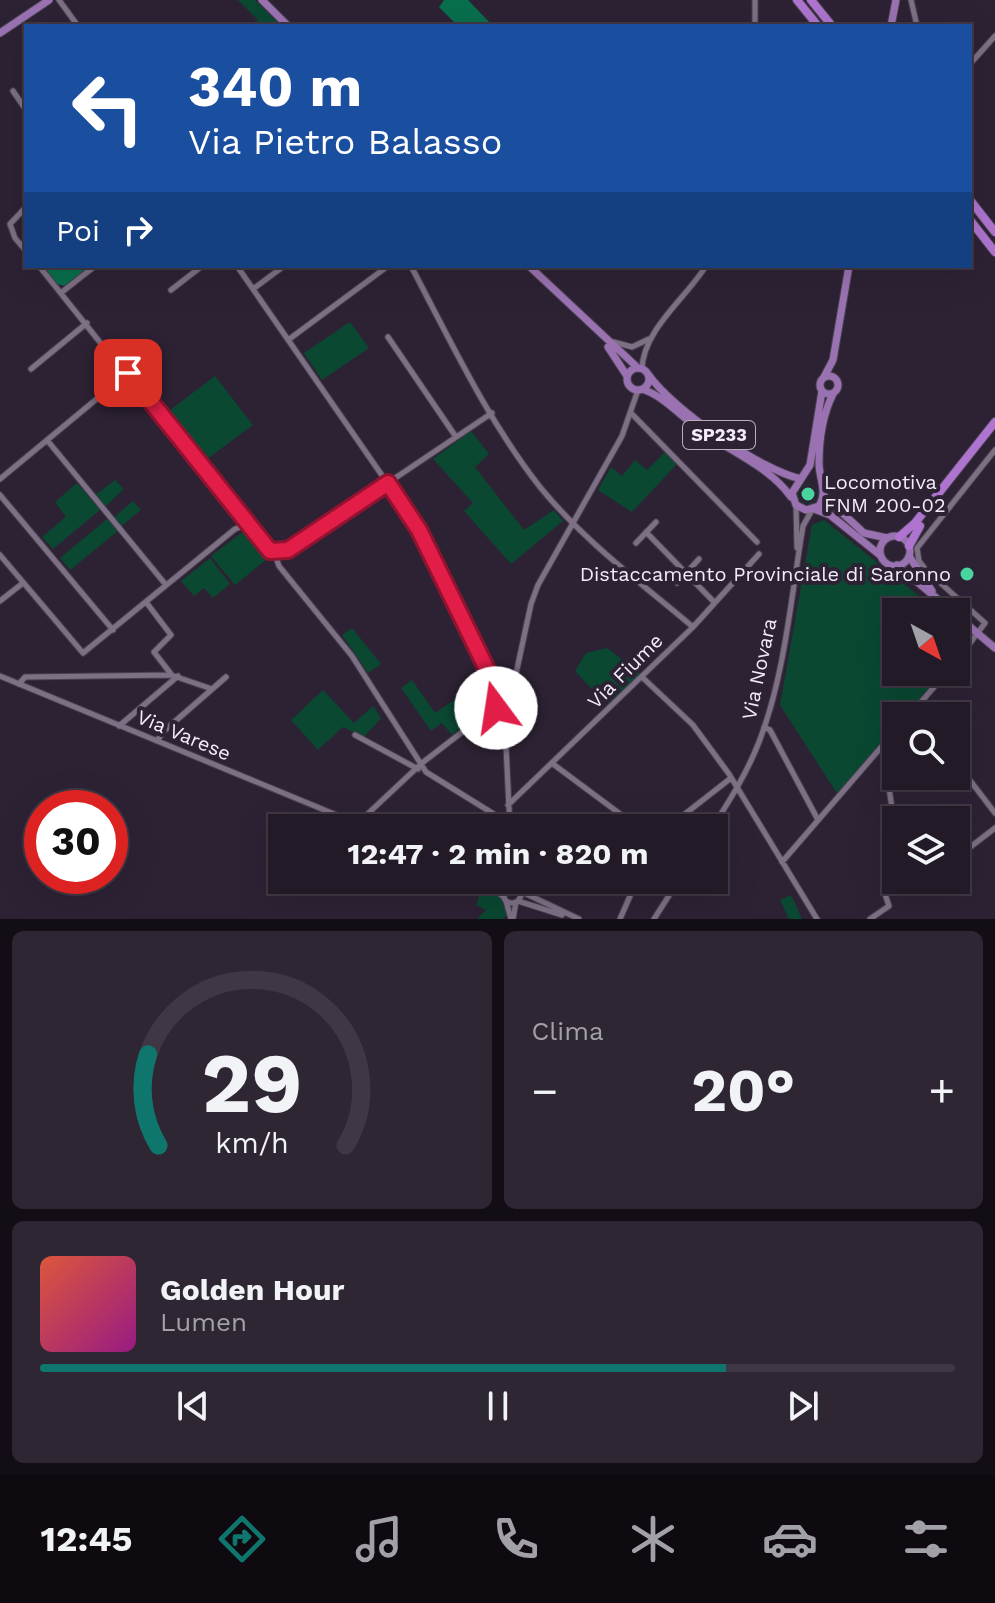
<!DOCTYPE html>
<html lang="it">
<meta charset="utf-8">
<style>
body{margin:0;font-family:"Work Sans",sans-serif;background:#2e2733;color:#f1f3f6;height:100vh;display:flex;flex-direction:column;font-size:30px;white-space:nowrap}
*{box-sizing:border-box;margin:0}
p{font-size:26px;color:#a2a1a7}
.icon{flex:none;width:44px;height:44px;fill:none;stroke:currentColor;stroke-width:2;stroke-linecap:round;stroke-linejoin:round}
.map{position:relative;height:919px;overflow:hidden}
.sheet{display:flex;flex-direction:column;gap:12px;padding:12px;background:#130e15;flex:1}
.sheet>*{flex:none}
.guide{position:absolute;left:24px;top:24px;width:948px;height:244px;border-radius:0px;box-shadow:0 8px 32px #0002,0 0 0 2px #3f3844;background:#1a4fa0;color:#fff;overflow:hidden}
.needle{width:52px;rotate:140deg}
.buttons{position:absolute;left:882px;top:598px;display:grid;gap:16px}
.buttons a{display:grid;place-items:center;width:88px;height:88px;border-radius:0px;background:#221a27;box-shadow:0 8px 32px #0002,0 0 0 2px #3f3844;font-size:40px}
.speed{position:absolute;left:24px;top:790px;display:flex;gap:16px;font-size:40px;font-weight:700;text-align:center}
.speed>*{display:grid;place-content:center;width:104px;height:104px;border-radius:50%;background:#221a27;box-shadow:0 8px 32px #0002,0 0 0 2px #3f3844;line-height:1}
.speed .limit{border:12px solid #d22;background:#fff;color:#111}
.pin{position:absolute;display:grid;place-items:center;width:68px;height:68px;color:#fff;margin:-34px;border-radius:16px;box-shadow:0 4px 12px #0006}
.me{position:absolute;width:88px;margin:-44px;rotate:346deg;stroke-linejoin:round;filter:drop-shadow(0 0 6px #0008)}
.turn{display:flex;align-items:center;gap:28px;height:168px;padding:0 32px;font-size:36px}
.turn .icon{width:104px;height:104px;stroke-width:2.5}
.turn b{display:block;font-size:56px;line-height:68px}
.then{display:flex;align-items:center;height:76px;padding:0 32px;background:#0003;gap:16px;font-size:30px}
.big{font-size:60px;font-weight:700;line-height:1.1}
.sheet .widget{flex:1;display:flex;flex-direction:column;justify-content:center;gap:12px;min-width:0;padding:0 28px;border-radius:12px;background:#2e2733}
.sheet .dial{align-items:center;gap:0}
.dial svg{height:208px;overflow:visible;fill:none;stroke:#3f3844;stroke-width:7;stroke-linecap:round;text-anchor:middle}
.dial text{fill:#f1f3f6;stroke:none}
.song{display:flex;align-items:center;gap:24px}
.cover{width:96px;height:96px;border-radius:12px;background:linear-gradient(135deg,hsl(10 70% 55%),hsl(310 70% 35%))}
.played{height:8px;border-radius:4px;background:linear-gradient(90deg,#0f766e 75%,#3f3844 75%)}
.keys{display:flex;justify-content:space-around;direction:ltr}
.heat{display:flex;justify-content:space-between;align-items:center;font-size:44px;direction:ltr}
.sheet .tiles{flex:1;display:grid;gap:12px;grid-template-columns:1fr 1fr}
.widget:last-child{grid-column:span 2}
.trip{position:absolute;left:268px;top:814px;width:460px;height:80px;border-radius:0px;background:#221a27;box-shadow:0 8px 32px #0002,0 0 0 2px #3f3844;font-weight:700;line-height:80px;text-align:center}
.menu{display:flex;height:128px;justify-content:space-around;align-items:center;background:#0e0a10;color:#a2a1a7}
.menu .icon{width:56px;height:56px}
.menu .active{color:#0f766e}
.menu b{font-size:36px;color:#f1f3f6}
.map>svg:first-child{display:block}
</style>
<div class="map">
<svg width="995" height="919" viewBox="0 0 995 919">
<rect width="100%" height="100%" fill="#2d2234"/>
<path fill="#0a4832" d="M 238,0 L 255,0 L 281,26 L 250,26 L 258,20 Z
M 350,322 L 369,348 L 322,380 L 304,353 Z
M 215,376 L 253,425 L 207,459 L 169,411 Z
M 471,431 L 489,454 L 475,467 L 524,530 L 554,510 L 563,521 L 511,564 L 464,511 L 473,503 L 433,459 Z
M 665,452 L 677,464 L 632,512 L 598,490 L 611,467 L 622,476 L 635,460 L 647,470 Z
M 115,480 L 124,489 L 104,508 L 94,496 Z
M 77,483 L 100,510 L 53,549 L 42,537 L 66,517 L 55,502 Z
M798 494a10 10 0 1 1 20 0a10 10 0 1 1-20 0Z
M 133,501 L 141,510 L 120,527 L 113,518 Z
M 107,519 L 118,531 L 70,570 L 60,558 Z
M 824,520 L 939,612 L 896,612 L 896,672 L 942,672 L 905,716 L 896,716 L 896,726 L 838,795 L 780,705 L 812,525 Z
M 245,530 L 267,559 L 235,585 L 211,556 Z
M 210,558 L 230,584 L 213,598 L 204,588 L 194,596 L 181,581 Z
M 352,628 L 381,664 L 368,673 L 342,635 Z
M 607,648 L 641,674 L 612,703 L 604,702 L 575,671 L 586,653 Z
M 412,680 L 435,713 L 475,686 L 484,708 L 452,735 L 442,723 L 431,731 L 401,688 Z
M 323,690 L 354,723 L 373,706 L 381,718 L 364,737 L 343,727 L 318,750 L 291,720 Z
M 484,884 L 501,898 L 508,915 L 502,919 L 477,919 L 486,910 L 476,905 Z
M 791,895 L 802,919 L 789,919 L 780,900 Z"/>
<path fill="#086f4d" d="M 444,0 L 468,0 L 493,26 L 458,26 L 439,7 Z
M 42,266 L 90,266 L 65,286 L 57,284 Z"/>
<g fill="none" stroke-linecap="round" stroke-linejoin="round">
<g stroke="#4a4150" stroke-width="7">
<path id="minor" d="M 59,0 L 78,26
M 911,0 L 917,26
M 755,26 L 755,0
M 970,64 L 995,36
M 13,91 L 26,110
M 26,207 L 10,224 L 15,238 L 26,251
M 39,266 L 246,525 L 274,552 L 279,566 L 352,656 L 426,772 L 510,824
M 237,266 L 415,523 L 501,698
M 411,266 C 450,340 488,421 540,487 C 583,540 641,583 693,627
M 253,289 L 284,266
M 171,290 L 202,266
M 62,292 L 95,266
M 388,337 L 456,437
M 288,340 L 388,266
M 614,342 L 632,347 L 649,339
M 31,369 L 87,323
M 642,369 C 643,330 686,298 706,266
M 631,413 L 757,542
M 47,440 L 166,585
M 0,479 L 128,373
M 0,495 L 113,630
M 796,505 L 797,548
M 646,532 L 714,602
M 636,543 L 656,522
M 274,552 L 288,550 L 492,413
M 0,555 L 83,653 L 235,529 L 246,525
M 677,583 L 699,559
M 0,601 L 23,583
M 146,602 L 171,635 L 154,652 L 171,674
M 956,662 L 985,623 L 926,570 L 919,561 L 917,548 L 995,450
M 0,676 L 368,828
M 642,677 L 693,725 L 729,774 L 817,919
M 19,684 L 25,677 L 171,675 L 212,689
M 503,698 L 497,701 L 496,708 L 507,711
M 915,708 L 921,716
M 909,716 L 947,672
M 119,726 L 178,676
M 764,727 L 770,730 L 818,820
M 355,735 L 418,769
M 157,741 L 164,731 L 226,677
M 883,746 L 896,836
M 956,762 L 995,813
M 553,764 L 639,828
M 508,805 L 693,627 L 759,554
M 337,821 L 347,828
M 359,822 L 422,763 L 496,706
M 510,828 L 505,725 L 531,604 L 538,585 L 622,436 L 638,390
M 667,828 L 731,778
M 712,828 C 730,800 747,773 759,742 C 785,675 791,597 803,526 L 812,510
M 956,858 L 995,828
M 782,862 L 896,730
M 480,880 L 504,897
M 489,881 L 507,888
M503 894a9 9 0 1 1 18 0a9 9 0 1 1-18 0Z
M 520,891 L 579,919
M 506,901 L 511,919
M 518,901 L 562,915
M 513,919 L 516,902
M 620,919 L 637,880
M 654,919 L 679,880
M 870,919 L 889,906 L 884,891 L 896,853"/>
</g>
<g stroke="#4a4150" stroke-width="9">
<path id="major" d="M 262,0 L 288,26
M 891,26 L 896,0
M 0,33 L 49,0
M 529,266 L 638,368
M 608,347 L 627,376
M627 379a11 11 0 1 1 22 0a11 11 0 1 1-22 0Z
M 648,374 C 672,409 760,470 801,479
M820 385a9 9 0 1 1 18 0a9 9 0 1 1-18 0Z
M 824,377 L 833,360 L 849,266
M 642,389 C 664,396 680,416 699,429 C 729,451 769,466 791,497
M 822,391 L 810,465 L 792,493 L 796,505 L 806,510 L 819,506 C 828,492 819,478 819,463 C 819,439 823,414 833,394
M 824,496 L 864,533 L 887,538
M 814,509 L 830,515 L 880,555
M880 551a15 15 0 1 1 30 0a15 15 0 1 1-30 0Z
M 909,556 L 932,591
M 897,565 L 953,612
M 956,615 L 995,648"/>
</g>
<g stroke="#4a4150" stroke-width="10">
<path id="highway" d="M 797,0 L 818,26
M 811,0 L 832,26
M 970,200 L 995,232
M 970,220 L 995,252
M 899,537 L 915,523 L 995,422
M 909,546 L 920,526"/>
</g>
<use href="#minor" stroke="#7d7085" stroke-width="5"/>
<use href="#major" stroke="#9a72b2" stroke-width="7"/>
<use href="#highway" stroke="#ae74d0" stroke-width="8"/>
</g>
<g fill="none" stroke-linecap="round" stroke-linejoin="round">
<g stroke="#92132f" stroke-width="20">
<path id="route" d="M 128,373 L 270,551 L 288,550 L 388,483 L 419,530 L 501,698 L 496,708"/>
</g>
<use href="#route" stroke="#e11d48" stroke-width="14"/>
</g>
<g fill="#48d49d" stroke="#2d2234" stroke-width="3">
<circle cx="808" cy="494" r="8"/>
<circle cx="967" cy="574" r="8"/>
</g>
<g text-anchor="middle" stroke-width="8" stroke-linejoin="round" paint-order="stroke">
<rect fill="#2d2234" stroke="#b8afbd" stroke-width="2" x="683" y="421" width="72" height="28" rx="6"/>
<g font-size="18" font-weight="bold" fill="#f3ecf8">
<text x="719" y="441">SP233</text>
</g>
<g font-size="20" fill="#f3ecf8" stroke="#2d2234" text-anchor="start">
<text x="824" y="489">Locomotiva<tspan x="824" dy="23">FNM 200-02</tspan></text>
<text x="951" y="581" text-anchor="end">Distaccamento Provinciale di Saronno</text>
</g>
<g font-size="20" fill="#f3ecf8" stroke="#2d2234">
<text transform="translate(759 669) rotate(-78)" y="7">Via Novara</text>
<text transform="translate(625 671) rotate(-45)" y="7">Via Fiume</text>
<text transform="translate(184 735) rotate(23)" y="7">Via Varese</text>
</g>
</g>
</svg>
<div class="buttons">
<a><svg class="needle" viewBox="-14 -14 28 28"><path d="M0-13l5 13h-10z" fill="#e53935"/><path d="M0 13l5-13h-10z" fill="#a2a1a7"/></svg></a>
<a><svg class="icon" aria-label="search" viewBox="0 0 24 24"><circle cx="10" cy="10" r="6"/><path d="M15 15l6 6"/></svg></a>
<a><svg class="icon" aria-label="layers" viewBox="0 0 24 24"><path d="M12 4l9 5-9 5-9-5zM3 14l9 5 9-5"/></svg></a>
</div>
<div class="speed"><div class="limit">30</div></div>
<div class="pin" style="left:128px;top:373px;background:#d93025"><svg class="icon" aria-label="arrive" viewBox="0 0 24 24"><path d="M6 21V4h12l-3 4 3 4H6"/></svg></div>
<svg class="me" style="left:496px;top:708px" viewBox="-20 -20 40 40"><circle r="19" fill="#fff"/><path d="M0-13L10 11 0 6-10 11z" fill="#e11d48"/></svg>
<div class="trip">12:47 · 2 min · 820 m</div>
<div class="guide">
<div class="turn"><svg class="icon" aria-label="left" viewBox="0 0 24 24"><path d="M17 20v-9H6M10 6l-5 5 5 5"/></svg><div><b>340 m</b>Via Pietro Balasso</div></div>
<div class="then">Poi<svg class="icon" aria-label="right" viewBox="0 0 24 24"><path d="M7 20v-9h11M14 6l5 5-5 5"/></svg></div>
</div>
</div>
<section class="sheet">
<div class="tiles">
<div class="widget dial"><svg viewBox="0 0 100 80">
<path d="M14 69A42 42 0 1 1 86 69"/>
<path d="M14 69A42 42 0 0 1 10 34" stroke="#0f766e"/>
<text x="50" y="56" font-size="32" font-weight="700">29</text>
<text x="50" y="72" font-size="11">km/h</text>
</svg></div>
<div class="widget"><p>Clima</p>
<div class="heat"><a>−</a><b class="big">20°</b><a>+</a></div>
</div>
<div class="widget">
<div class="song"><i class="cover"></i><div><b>Golden Hour</b><p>Lumen</p></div></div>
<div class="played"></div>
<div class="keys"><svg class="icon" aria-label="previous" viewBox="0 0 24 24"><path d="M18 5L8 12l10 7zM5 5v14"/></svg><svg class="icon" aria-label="pause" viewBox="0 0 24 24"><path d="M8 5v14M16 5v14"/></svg><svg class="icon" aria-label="next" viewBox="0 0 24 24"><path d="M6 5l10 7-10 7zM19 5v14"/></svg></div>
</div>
</div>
</section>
<nav class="menu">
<b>12:45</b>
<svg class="icon active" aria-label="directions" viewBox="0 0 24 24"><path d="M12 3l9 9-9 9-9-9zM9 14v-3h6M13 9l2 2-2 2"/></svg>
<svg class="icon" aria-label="music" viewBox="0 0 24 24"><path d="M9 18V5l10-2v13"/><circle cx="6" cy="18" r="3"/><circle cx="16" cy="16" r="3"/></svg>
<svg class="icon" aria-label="phone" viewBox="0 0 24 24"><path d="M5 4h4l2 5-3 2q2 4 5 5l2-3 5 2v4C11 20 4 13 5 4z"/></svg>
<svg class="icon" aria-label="climate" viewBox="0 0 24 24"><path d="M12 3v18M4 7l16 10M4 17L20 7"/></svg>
<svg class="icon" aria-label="car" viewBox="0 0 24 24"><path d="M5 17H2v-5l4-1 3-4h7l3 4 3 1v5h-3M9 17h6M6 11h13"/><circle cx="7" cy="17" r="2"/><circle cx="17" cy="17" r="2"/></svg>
<svg class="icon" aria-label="filters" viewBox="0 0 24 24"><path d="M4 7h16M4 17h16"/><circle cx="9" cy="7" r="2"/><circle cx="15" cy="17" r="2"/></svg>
</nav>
